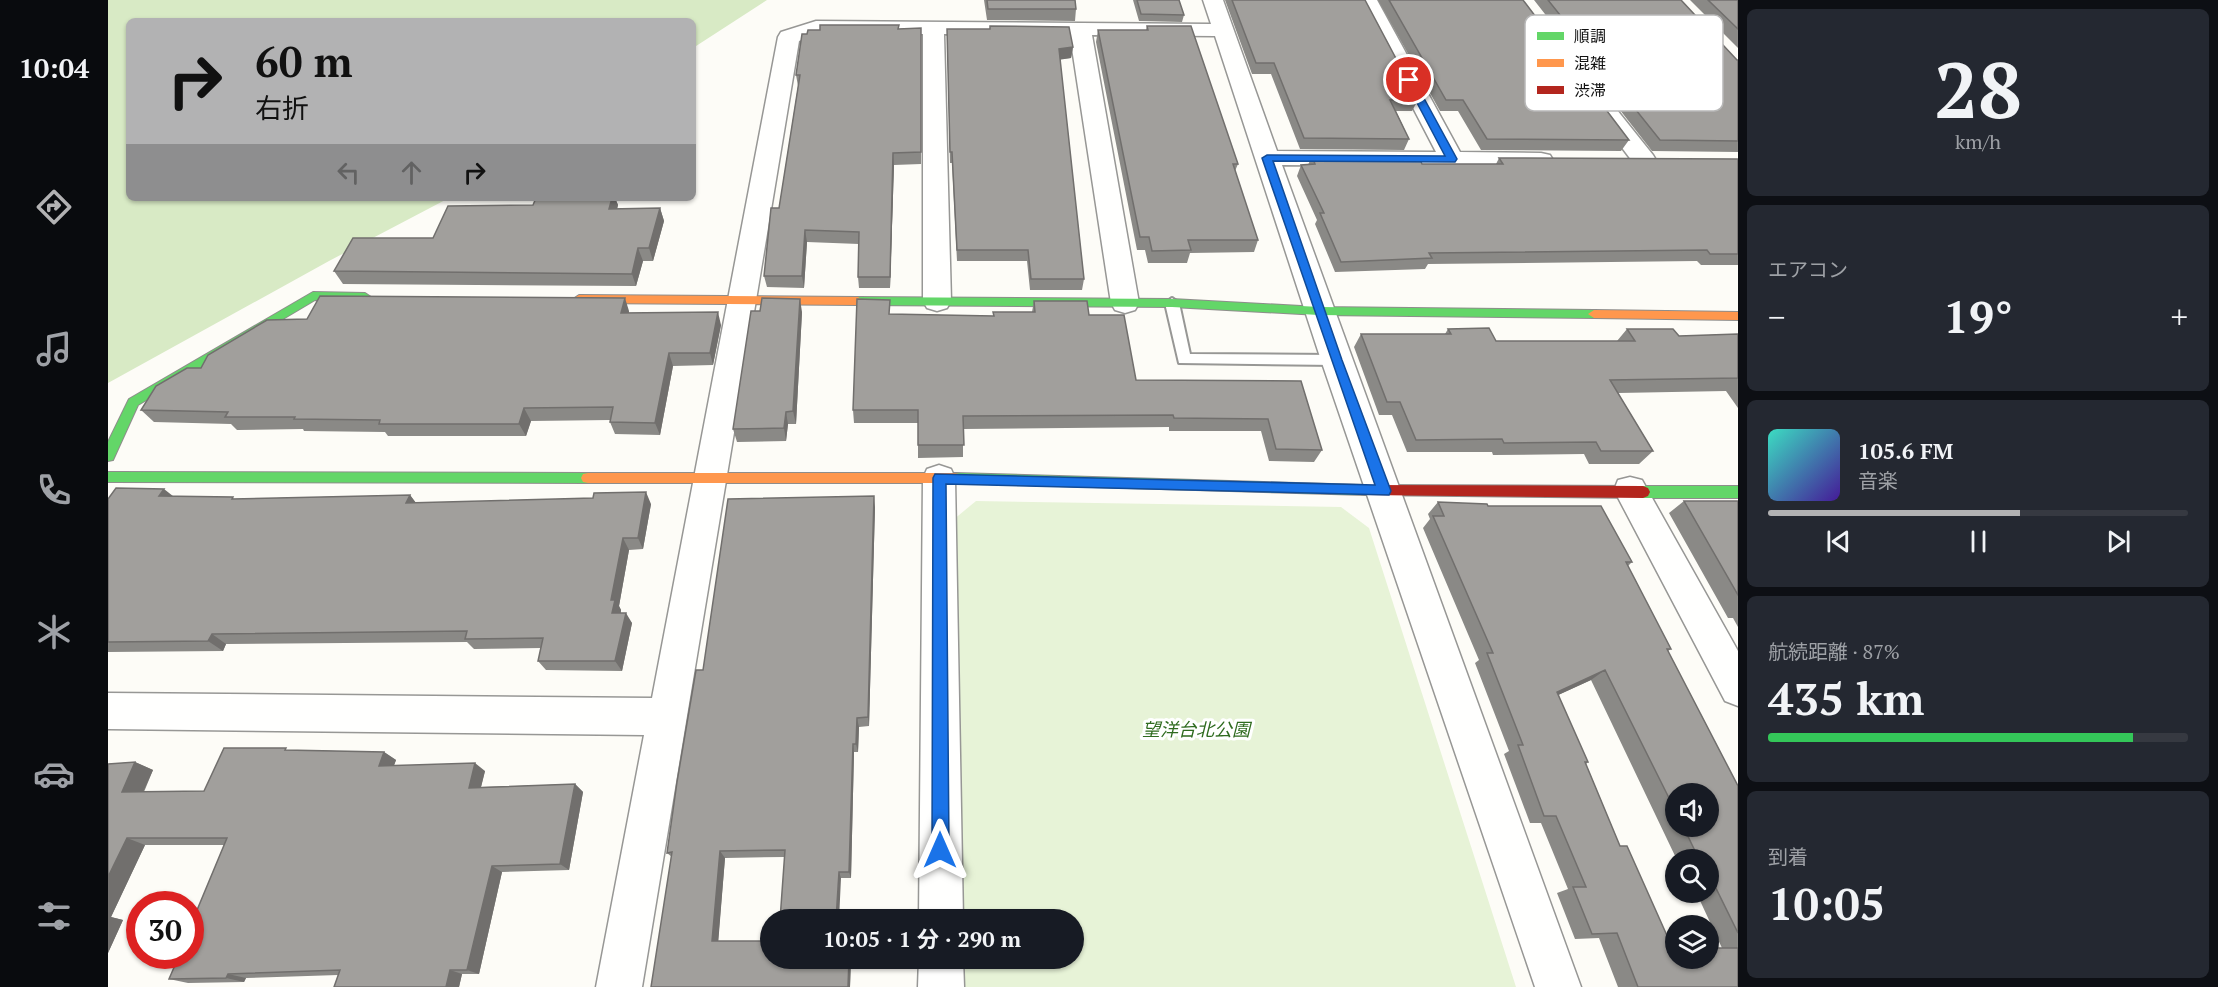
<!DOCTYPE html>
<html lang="ja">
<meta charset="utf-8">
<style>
body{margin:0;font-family:"PT Serif","Noto Sans JP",serif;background:#242831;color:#f1f3f6;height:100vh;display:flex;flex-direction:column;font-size:22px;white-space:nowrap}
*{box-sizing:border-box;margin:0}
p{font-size:20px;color:#9ea1a6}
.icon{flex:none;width:33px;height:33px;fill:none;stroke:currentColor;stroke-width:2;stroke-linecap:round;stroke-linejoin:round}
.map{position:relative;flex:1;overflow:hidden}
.drawer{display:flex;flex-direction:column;gap:9px;padding:9px;background:#0d0f14;width:480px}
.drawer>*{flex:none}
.guide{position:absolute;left:18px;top:18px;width:570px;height:183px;border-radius:9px;box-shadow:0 2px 4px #0004;background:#b2b2b3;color:#111;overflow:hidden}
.buttons{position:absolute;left:1557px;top:783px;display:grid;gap:12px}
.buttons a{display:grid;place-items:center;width:54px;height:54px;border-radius:50%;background:#171b24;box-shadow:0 2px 4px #0004;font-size:30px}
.speed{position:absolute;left:18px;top:891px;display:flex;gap:12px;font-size:30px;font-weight:700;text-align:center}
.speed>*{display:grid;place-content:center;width:78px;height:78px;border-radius:50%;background:#171b24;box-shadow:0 2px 4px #0004;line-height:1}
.speed .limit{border:9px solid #d22;background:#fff;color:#111}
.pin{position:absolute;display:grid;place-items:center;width:51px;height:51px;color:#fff;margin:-26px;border:3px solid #fff;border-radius:50%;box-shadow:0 2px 6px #0007}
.me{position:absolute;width:66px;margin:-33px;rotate:0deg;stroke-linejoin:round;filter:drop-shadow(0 0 4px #0008)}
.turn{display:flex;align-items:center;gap:21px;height:126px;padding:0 30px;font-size:27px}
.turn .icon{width:78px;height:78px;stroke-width:2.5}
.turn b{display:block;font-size:42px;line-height:51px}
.lanes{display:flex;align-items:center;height:57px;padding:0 30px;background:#0003;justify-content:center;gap:30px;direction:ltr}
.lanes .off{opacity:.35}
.big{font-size:45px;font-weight:700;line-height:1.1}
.drawer .card{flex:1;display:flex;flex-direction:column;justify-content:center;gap:9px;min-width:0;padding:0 21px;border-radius:9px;background:#242831}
.drawer .dial{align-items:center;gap:0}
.dial b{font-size:78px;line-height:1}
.song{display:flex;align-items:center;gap:18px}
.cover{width:72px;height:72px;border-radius:9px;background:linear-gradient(135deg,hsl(170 70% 55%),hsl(260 70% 35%))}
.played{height:6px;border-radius:3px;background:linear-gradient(90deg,#b2b2b3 60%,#363941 60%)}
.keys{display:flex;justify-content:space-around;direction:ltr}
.heat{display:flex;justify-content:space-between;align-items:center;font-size:33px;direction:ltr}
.charge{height:9px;border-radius:4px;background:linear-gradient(90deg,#34c759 87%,#363941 0)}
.trip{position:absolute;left:652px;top:909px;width:324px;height:60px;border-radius:30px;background:#171b24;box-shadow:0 2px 4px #0004;font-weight:700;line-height:60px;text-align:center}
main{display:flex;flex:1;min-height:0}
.dock{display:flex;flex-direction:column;width:108px;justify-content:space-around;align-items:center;background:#090b0e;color:#9ea1a6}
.dock .icon{width:42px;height:42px}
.dock .current{color:#b2b2b3}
.dock b{font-size:27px;color:#f1f3f6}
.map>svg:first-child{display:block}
</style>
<main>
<nav class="dock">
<b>10:04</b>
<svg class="icon current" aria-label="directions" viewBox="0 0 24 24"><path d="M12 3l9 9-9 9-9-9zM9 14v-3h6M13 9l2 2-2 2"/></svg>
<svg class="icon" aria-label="music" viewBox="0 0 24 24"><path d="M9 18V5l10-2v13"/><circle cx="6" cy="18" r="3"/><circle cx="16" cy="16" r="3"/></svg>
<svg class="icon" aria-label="phone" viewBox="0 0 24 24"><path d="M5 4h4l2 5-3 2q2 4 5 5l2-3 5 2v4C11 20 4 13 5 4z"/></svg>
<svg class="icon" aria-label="climate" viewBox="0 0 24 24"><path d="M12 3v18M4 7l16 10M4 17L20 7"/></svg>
<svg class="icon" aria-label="car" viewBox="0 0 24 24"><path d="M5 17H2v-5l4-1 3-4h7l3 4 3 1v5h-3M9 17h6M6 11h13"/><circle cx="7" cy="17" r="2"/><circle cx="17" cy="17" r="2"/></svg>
<svg class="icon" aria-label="filters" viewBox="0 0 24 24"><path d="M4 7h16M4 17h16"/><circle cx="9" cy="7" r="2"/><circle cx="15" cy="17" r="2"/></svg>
</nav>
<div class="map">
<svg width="1630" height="987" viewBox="0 0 1630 987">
<rect width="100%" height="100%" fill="#fdfcf7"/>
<path fill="#e7f3d7" d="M 868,501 L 1233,507 L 1261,528 L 1408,987 L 849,987 L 849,959 L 966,958 L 966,920 L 849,919 L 845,520 Z"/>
<path fill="#d8eac5" d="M 0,0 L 659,0 L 585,48 L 585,21 L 21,21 L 21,198 L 341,198 L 221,261 L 0,383 Z"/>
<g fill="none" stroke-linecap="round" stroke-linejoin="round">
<g stroke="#979795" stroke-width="4">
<path id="lane" d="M 1064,298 L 1071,303 L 1082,354 L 1228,355 L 1233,356 L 1235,360 L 1233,364 L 1228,365 L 1071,363 L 1057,303 Z"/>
</g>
<g stroke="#979795" stroke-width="3">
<path id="street" d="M 1095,0 L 1115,0 L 1169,151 L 1328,152 L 1249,0 L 1269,0 L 1352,152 L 1433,153 L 1442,155 L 1445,160 L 1442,165 L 1433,167 L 1174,165 L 1473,987 L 1427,987 L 1213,360 L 1107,36 L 984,35 L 1031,303 L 1027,310 L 1017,313 L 1007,310 L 1003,303 L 962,35 L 836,34 L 843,301 L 839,308 L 829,311 L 819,308 L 815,301 L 815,34 L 710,33 L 691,41 L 534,987 L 488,987 L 536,735 L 0,729 L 0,693 L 544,698 L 670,37 L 673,32 L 708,21 L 1103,24 Z
M 1493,98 L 1501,100 L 1545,155 L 1548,160 L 1545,165 L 1536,167 L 1527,165 L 1482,105 L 1485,100 Z
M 831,465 L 843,469 L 847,478 L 855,920 L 811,920 L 815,478 L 819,469 Z
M 1522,477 L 1534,480 L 1630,651 L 1630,706 L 1617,701 L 1506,490 L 1510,480 Z
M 811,958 L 855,958 L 856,987 L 810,987 Z"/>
</g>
<g stroke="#8e8d8b" stroke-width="2">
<path id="fast" d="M 205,292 L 257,293 L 263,297 L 257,301 L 207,300 L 30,405 L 5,460 L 0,461 L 0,442 L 21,399 Z
M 750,297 L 1064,299 L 1211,307 L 1486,310 L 1492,314 L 1486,318 L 1211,315 L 1064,307 L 750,305 L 744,301 Z
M 0,472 L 480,473 L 485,474 L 487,478 L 485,482 L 480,483 L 0,482 Z
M 847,473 L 1258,485 L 1263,486 L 1265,490 L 1263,494 L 1258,495 L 847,483 L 842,482 L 840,478 L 842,474 Z
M 1535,486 L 1630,486 L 1630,498 L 1535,498 L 1530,496 L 1528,492 L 1530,488 Z"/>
</g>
<g stroke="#8e8d8b" stroke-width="2">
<path id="slow" d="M 471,295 L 750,297 L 756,301 L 750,305 L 471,303 L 465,299 Z
M 1486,310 L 1630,312 L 1630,320 L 1486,318 L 1480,314 Z
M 480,473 L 847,473 L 852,474 L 854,478 L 852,482 L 847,483 L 480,483 L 475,482 L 473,478 L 475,474 Z"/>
</g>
<g stroke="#8e8d8b" stroke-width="2">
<path id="jam" d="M 1258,485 L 1535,486 L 1540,488 L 1542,492 L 1540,496 L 1535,498 L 1258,495 L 1253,494 L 1251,490 L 1253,486 Z"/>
</g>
<use href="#lane" fill="#fffffe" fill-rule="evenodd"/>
<use href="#street" fill="#fffffe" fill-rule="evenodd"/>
<use href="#fast" fill="#63d668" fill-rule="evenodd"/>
<use href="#slow" fill="#ff974d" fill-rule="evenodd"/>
<use href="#jam" fill="#b3261e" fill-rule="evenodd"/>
</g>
<path fill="#8a8986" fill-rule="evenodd" d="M 876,0 L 967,0 L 968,9 L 967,21 L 879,20 Z
M 1025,0 L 1071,0 L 1076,15 L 1074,22 L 1031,21 Z
M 1117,0 L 1257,0 L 1310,100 L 1304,111 L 1288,111 L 1301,139 L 1296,150 L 1192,149 L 1163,74 L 1144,74 Z
M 1270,0 L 1415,0 L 1521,140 L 1513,151 L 1373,150 L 1350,111 L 1332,111 Z
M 1426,0 L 1573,0 L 1629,60 L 1630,60 L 1630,152 L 1544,151 Z
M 1582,0 L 1630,0 L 1630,48 Z
M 882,26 L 965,47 L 963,58 L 952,59 L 976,279 L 974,290 L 922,290 L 919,261 L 849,261 L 844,163 L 842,163 L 839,29 L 882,29 Z
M 1039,26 L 1130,164 L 1127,171 L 1150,240 L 1146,252 L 1082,253 L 1079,263 L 1040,263 L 1037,250 L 1029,250 L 988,42 L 990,30 L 1038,30 Z
M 813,28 L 813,164 L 786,165 L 782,288 L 751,288 L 750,277 L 751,244 L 699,242 L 696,288 L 659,287 L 656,276 L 671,208 L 690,86 L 688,75 L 790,29 Z
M 1204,156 L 1314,164 L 1388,164 L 1391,158 L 1630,159 L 1630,265 L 1593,265 L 1589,261 L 1320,264 L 1317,269 L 1227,272 L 1207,224 L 1209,220 L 1189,176 L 1193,165 L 1200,165 Z
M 428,198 L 507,198 L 510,205 L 509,209 L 552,208 L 556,221 L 545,261 L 535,261 L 528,286 L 235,284 L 226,271 L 425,205 Z
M 926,301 L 981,315 L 1028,380 L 1193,381 L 1214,450 L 1206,462 L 1161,461 L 1153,431 L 1061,431 L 1061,427 L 855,429 L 855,457 L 810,458 L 810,423 L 746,423 L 745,410 L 782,314 L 885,316 L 885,312 L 924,312 Z
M 521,311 L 521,313 L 613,325 L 605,365 L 565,366 L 552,435 L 507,434 L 502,422 L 502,420 L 423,421 L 418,436 L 280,436 L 277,432 L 196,431 L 195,429 L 129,430 L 123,424 L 46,422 L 33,410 L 93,368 Z
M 694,312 L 688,424 L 680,424 L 678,441 L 629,442 L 625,429 Z
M 1340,329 L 1388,341 L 1509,341 L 1519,329 L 1571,336 L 1630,334 L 1630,408 L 1618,391 L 1510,393 L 1545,451 L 1531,464 L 1481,464 L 1476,454 L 1385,455 L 1384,452 L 1299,452 L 1284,415 L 1271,415 L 1246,347 L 1253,334 L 1337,334 Z
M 302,495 L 308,503 L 543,504 L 535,549 L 521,550 L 511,606 L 513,610 L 513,613 L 524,623 L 514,671 L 438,670 L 430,661 L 433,648 L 366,649 L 359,642 L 118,644 L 115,651 L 0,652 L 0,499 L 65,496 L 127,499 Z
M 1576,501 L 1630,501 L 1630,627 L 1625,618 L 1620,618 L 1561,513 Z
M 1330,502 L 1380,506 L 1524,562 L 1520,566 L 1563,649 L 1560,651 L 1630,786 L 1630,987 L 1510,987 L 1491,938 L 1467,939 L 1449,893 L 1460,889 L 1433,823 L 1422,823 L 1396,754 L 1401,751 L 1367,663 L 1371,660 L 1315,528 L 1322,519 L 1320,514 ZM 1483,680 L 1569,860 L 1600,860 L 1600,892 L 1588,892 L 1614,948 L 1565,949 L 1512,846 L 1478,764 L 1480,762 L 1450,695 ZM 1568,794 L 1600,826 L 1568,826 Z
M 767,507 L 761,726 L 751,727 L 750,752 L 746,752 L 743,878 L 733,878 L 676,857 L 617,858 L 610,941 L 663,958 L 743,958 L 742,987 L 543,987 L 564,857 L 559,853 L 595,670 Z
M 182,750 L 276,752 L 288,760 L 286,765 L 377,771 L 373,787 L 467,784 L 475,792 L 461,870 L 394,872 L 371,974 L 354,974 L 351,987 L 226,987 L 230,975 L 138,978 L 136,982 L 80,983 L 61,979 L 116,845 L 37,845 L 3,917 L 15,920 L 0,953 L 0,764 L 27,762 L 45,770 L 36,792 L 96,791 Z"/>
<path fill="#716f6d" d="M 965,47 L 963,58 L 950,60 L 951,49 Z
M 785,153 L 786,165 L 782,288 L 782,277 Z
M 504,198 L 507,198 L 510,205 L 506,221 L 501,209 Z
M 552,208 L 556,221 L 545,261 L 541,248 Z
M 697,230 L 699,242 L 696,288 L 694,276 Z
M 530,248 L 535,261 L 528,286 L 524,274 Z
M 517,298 L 521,311 L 518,325 L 513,313 Z
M 692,299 L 694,312 L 688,424 L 685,411 Z
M 610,312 L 613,325 L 605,365 L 602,353 Z
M 561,353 L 565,366 L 552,435 L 547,423 Z
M 416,408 L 423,421 L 418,436 L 411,424 Z
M 678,412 L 680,424 L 678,441 L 676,428 Z
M 56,489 L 70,500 L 51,496 Z
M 538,492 L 543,504 L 535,549 L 530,538 Z
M 302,495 L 311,507 L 298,503 Z
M 766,496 L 767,507 L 761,726 L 760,717 Z
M 515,538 L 521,550 L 511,606 L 513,610 L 510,623 L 504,613 L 503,600 Z
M 518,613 L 524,623 L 514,671 L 507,661 Z
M 104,634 L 118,644 L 115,651 L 100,641 Z
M 1497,670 L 1483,680 L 1435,702 L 1449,692 Z
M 749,718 L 751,727 L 750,752 L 748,744 Z
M 745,744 L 746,752 L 743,878 L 741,872 Z
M 276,752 L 288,760 L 283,774 L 271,766 Z
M 27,762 L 45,770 L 32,799 L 14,792 Z
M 367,763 L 377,771 L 371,795 L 361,788 Z
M 467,784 L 475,792 L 461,870 L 452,864 Z
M 19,838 L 37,845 L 3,917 L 15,920 L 0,953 L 0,877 Z
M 612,851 L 617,858 L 610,945 L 604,941 Z
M 384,866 L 394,872 L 371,974 L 359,970 Z
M 731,872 L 733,878 L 731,920 L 728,920 Z
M 741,958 L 743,958 L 742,987 L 740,987 Z
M 342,970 L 354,974 L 351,987 L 338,987 Z
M 120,974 L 138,978 L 136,982 L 118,978 Z"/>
<path fill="#a19f9c" stroke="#716f6d" stroke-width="1.5" d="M 879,0 L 967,0 L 968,9 L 880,9 Z
M 1029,0 L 1071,0 L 1076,15 L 1033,14 Z
M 1124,0 L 1257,0 L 1310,100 L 1282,100 L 1301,139 L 1196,138 L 1166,63 L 1148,63 Z
M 1281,0 L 1415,0 L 1521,140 L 1379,139 L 1355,100 L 1338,100 Z
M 1440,0 L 1573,0 L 1629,60 L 1630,60 L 1630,141 L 1552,140 Z
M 1600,0 L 1630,0 L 1630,29 Z
M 712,25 L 791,25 L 790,29 L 813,28 L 813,152 L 785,153 L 782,277 L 750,277 L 751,232 L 697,230 L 694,276 L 656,276 L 663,208 L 671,208 L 692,75 L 688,75 L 694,34 L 699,34 L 700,30 L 712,30 Z
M 882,26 L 961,27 L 965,47 L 951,49 L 976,279 L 923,279 L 920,250 L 849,250 L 844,152 L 842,152 L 839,29 L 882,29 Z
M 1039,26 L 1083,26 L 1130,164 L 1125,164 L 1150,240 L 1080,240 L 1083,250 L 1044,251 L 1041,237 L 1032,237 L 990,30 L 1040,30 Z
M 1204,156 L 1311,157 L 1314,164 L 1395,164 L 1391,158 L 1630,159 L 1630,254 L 1602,254 L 1599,250 L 1321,253 L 1324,258 L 1233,262 L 1212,213 L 1216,213 L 1193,165 L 1207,164 Z
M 428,198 L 504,198 L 501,209 L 552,208 L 541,248 L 530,248 L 524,274 L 226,271 L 245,238 L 325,238 L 340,206 L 425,205 Z
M 212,296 L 517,298 L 513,313 L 610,312 L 602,353 L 561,353 L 547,423 L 502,422 L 505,407 L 416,408 L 411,424 L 271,424 L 272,420 L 186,419 L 187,417 L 117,417 L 120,412 L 33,410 L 48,386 L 79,368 L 93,368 L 100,355 L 159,320 L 199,319 Z
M 654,298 L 692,299 L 685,411 L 678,412 L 676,428 L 625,429 L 643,311 L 652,311 Z
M 749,299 L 782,300 L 781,314 L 886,316 L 885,312 L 927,312 L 926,301 L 979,301 L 981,315 L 1016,315 L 1028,380 L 1193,381 L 1214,450 L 1168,449 L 1160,419 L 1066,418 L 1065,415 L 855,416 L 856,445 L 810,445 L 810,410 L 745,410 Z
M 1381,328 L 1388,341 L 1527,341 L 1519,329 L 1565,329 L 1571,336 L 1630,334 L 1630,378 L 1502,380 L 1545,451 L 1493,451 L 1488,442 L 1396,443 L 1394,439 L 1308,440 L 1292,402 L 1279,402 L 1253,334 L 1343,334 L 1340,329 Z
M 8,488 L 56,489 L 51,496 L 125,497 L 124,499 L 302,495 L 298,503 L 485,498 L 486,493 L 538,492 L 530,538 L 515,538 L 503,600 L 507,600 L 504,613 L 518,613 L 507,661 L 430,661 L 435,638 L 357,639 L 359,631 L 104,634 L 100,641 L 0,642 L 0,499 Z
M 766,496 L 760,717 L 749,718 L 748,744 L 745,744 L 741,872 L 731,872 L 728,920 L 672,920 L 677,850 L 612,851 L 604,941 L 663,941 L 663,958 L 741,958 L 740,987 L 543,987 L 564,852 L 559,853 L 569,782 L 588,670 L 595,670 L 620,499 Z
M 1576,501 L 1630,501 L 1630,595 Z
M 1330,502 L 1379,504 L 1380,506 L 1493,506 L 1524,562 L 1518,562 L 1563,649 L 1559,649 L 1630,786 L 1630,933 L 1600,872 L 1600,860 L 1594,860 L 1592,855 L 1589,855 L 1575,826 L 1600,826 L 1600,794 L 1568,794 L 1568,812 L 1497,670 L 1449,692 L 1480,762 L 1477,762 L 1512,846 L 1519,846 L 1565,949 L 1568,949 L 1568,958 L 1600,958 L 1600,948 L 1630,948 L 1630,987 L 1530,987 L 1509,933 L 1484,934 L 1465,887 L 1478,887 L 1448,816 L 1436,816 L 1410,745 L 1415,745 L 1379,653 L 1385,653 L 1325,516 L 1336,516 Z
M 116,748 L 178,748 L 177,750 L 276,752 L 271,766 L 367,763 L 361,788 L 467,784 L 452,864 L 384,866 L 359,970 L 342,970 L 338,987 L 226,987 L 232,970 L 120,974 L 118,978 L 61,979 L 71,956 L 82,956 L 82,927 L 119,838 L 19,838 L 0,877 L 0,764 L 27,762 L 14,792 L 96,791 Z"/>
<path fill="#1a73e8" stroke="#114b97" stroke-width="1.5" d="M 1301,77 L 1306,80 L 1349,159 L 1347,162 L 1165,161 L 1234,360 L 1283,491 L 1281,495 L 838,484 L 841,850 L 839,856 L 832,858 L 826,856 L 824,850 L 825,478 L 827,474 L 1267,485 L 1154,158 L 1159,155 L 1337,156 L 1297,80 Z"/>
<g text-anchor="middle" stroke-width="6" stroke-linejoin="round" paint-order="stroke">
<g font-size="18" font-style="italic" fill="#2f6b1f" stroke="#fff">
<text x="1088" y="736">望洋台北公園</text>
</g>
</g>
<rect x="1417" y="15" width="198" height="96" rx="9" fill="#fff" stroke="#b8b8b8" stroke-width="1.5"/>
<rect x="1429" y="32" width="27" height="8" fill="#63d668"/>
<rect x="1429" y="59" width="27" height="8" fill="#ff974d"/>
<rect x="1429" y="86" width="27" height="8" fill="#b3261e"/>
<g font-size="16" fill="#111">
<text x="1466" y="42">順調</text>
<text x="1466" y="69">混雑</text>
<text x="1466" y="96">渋滞</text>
</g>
</svg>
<div class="buttons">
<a><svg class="icon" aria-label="sound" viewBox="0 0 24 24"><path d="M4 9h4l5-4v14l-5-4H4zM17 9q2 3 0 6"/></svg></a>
<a><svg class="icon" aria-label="search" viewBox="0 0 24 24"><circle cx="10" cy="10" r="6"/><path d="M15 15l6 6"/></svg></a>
<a><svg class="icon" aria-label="layers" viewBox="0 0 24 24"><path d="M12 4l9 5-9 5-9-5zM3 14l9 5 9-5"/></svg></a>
</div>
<div class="speed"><div class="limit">30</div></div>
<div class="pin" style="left:1301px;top:80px;background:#d93025"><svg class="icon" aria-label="arrive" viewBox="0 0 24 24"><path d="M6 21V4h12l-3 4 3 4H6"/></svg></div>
<svg class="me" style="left:832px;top:850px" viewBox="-20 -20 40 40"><path d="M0-17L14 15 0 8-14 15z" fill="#1a73e8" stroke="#fff" stroke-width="4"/></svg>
<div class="trip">10:05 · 1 分 · 290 m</div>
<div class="guide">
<div class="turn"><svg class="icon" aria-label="right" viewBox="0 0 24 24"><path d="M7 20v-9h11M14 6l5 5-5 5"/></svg><div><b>60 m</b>右折</div></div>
<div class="lanes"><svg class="icon off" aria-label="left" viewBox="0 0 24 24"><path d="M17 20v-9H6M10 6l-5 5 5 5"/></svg><svg class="icon off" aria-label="ahead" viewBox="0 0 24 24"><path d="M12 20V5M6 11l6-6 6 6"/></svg><svg class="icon" aria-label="right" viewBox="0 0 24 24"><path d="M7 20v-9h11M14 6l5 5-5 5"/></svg></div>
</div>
</div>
<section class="drawer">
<div class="card dial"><b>28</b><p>km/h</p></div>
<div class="card"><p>エアコン</p>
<div class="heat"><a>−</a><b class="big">19°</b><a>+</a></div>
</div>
<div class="card">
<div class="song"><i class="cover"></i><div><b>105.6 FM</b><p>音楽</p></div></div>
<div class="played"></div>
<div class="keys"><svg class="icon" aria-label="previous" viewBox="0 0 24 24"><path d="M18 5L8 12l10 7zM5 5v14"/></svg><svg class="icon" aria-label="pause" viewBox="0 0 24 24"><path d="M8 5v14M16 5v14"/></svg><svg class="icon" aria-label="next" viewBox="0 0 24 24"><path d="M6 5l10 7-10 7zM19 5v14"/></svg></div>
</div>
<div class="card"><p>航続距離 · 87%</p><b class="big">435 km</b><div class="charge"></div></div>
<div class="card"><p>到着</p><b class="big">10:05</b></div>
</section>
</main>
